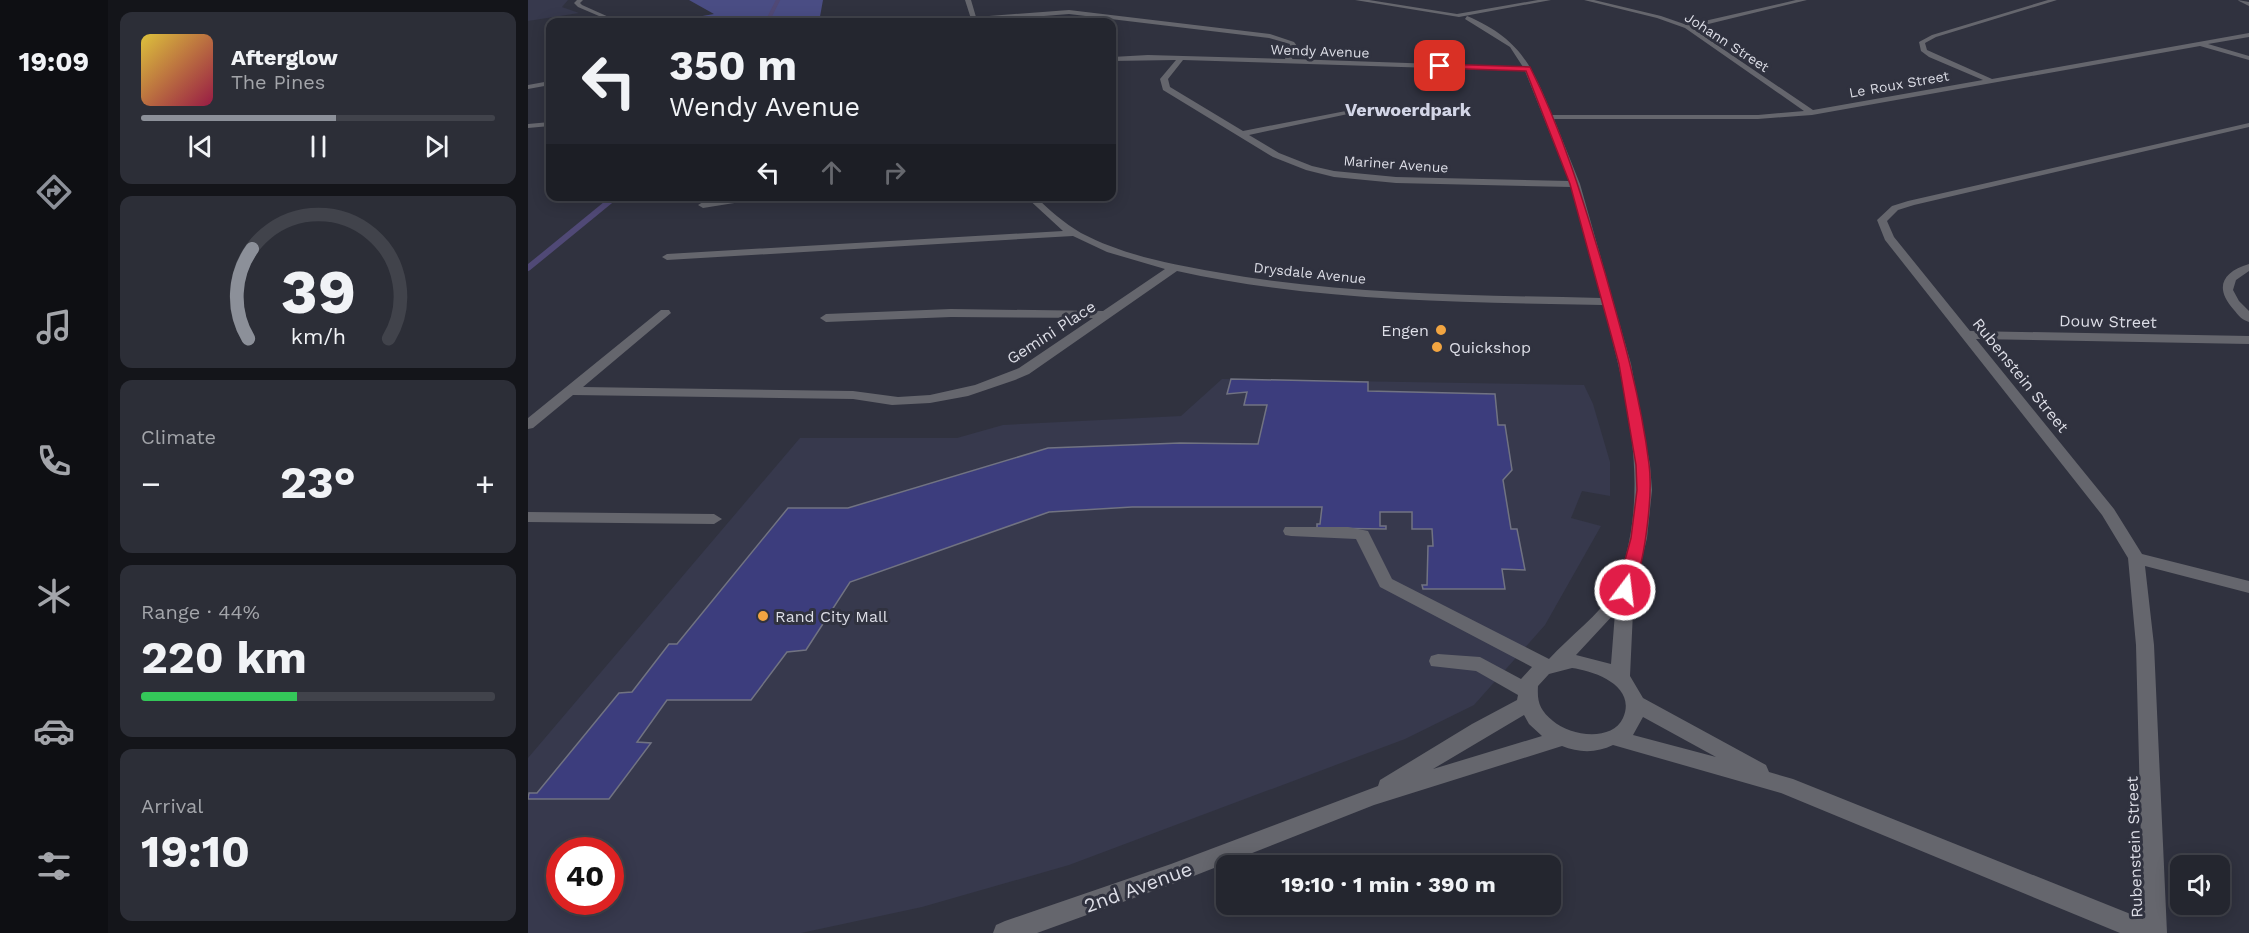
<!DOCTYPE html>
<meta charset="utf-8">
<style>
body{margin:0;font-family:"Work Sans",sans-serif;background:#2c2e37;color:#f1f3f6;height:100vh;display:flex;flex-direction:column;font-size:22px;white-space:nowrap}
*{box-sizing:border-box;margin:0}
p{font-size:20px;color:#a3a5aa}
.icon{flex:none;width:33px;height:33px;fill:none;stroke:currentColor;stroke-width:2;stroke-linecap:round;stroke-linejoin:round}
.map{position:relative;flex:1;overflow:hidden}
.details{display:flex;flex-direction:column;gap:12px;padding:12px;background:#14151a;width:420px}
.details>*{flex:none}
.banner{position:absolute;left:18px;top:18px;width:570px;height:183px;border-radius:12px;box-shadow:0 3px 15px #0003,0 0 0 2px #41434b;background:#24262f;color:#f1f3f6;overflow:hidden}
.tools{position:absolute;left:1642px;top:855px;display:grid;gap:12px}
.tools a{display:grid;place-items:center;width:60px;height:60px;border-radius:12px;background:#24262f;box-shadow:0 3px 15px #0003,0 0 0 2px #41434b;font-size:30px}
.speed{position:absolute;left:18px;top:837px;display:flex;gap:12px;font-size:30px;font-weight:700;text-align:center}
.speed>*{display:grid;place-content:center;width:78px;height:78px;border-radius:50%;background:#24262f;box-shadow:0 3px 15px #0003,0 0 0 2px #41434b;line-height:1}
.speed .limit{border:9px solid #d22;background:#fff;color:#111}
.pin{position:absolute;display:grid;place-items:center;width:51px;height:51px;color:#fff;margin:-26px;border-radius:12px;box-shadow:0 3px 9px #0006}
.me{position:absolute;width:66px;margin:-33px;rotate:15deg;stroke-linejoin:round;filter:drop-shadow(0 0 4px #0008)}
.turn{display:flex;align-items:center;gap:21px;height:126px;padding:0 24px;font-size:27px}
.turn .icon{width:78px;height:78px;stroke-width:2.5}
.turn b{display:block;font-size:42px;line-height:51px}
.lanes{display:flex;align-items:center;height:57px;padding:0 24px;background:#0003;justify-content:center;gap:30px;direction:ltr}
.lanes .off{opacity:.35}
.big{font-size:45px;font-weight:700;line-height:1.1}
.details .widget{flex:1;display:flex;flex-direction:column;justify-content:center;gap:9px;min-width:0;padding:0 21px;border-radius:12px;background:#2c2e37}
.details .dial{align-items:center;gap:0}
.dial svg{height:156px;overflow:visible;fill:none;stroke:#41434b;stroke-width:7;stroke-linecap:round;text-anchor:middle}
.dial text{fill:#f1f3f6;stroke:none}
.song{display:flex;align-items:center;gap:18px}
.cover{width:72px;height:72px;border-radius:9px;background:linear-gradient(135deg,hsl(50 70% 55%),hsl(340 70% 35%))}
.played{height:6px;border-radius:3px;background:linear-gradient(90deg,#8c9099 55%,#41434b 55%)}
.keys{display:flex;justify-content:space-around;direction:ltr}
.heat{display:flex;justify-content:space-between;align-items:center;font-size:33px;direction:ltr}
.charge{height:9px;border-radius:4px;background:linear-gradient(90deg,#34c759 44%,#41434b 0)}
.trip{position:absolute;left:688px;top:855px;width:345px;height:60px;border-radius:12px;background:#24262f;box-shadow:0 3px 15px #0003,0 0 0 2px #41434b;font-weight:700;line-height:60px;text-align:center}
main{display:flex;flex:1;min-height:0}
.menu{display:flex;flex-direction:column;width:108px;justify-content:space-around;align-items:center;background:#0e0f13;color:#a3a5aa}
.menu .icon{width:42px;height:42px}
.menu .selected{color:#8c9099}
.menu b{font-size:27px;color:#f1f3f6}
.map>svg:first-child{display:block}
</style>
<main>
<nav class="menu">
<b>19:09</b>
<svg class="icon selected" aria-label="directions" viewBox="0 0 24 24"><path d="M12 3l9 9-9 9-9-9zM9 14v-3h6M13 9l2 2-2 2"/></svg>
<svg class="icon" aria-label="music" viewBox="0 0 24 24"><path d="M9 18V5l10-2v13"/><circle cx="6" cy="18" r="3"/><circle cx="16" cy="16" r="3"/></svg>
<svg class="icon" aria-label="phone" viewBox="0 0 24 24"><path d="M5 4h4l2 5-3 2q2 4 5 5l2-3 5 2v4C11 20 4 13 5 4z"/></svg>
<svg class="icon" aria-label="climate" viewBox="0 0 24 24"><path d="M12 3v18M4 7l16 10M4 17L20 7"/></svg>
<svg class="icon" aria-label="car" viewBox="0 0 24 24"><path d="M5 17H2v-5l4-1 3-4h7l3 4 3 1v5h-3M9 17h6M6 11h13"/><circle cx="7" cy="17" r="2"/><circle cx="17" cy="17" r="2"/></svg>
<svg class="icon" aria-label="filters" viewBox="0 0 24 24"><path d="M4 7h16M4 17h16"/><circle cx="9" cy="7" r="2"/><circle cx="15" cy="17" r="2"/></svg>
</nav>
<section class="details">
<div class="widget">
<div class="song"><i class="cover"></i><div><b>Afterglow</b><p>The Pines</p></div></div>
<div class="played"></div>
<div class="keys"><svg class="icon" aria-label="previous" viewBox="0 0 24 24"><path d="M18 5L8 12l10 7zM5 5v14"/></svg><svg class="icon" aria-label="pause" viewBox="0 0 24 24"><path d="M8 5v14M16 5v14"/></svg><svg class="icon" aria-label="next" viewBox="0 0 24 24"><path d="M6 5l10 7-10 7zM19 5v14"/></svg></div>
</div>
<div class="widget dial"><svg viewBox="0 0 100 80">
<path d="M14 69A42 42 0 1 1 86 69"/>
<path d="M14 69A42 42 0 0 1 16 23" stroke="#8c9099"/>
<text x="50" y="56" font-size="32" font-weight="700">39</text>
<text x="50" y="72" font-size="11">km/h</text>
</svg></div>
<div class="widget"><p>Climate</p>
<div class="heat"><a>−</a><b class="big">23°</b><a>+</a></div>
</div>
<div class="widget"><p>Range · 44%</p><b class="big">220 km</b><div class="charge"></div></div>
<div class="widget"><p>Arrival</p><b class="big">19:10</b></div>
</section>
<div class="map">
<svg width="1721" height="933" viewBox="0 0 1721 933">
<rect width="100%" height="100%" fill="#30323f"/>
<path fill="#37394d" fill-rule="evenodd" d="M 0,0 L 40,0 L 34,7 L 51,13 L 0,21 Z
M 694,379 L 1056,385 L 1065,404 L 1082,462 L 1082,496 L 1054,491 L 1043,518 L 1073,526 L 1017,625 L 946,705 L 877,739 L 541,865 L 394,907 L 273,933 L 0,933 L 0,758 L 272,438 L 429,438 L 475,425 L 653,416 ZM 32,850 L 82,850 L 82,902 L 32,902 Z"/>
<path fill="#4a4d84" d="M 161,0 L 295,0 L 291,22 L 140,22 L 186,14 Z"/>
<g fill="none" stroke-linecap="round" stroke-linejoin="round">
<path stroke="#504976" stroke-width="4" d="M 239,22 L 250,0"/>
<path stroke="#504976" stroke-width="6" d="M 0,268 L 88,196"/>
</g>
<path fill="#3c3d7d" stroke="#717382" stroke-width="1.5" d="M 703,379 L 840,382 L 840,391 L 967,394 L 970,425 L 977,425 L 984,470 L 975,480 L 983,529 L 989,529 L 997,570 L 974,569 L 977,589 L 895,589 L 894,585 L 899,585 L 900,546 L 905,546 L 904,529 L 884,529 L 884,512 L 852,512 L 852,526 L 858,526 L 858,529 L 789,528 L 789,524 L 792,524 L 794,507 L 604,507 L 521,512 L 322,582 L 278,650 L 259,652 L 223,700 L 139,700 L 109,742 L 123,743 L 81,799 L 0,799 L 1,793 L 9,793 L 91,693 L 104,692 L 141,644 L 149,644 L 260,508 L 320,508 L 520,448 L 652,443 L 730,444 L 739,405 L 716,405 L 719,392 L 699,394 Z"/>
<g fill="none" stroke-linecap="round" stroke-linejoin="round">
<path fill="#65666d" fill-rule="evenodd" d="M 49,0 L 55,0 L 52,3 L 54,5 L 92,22 L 85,22 L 50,7 L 46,3 Z
M 437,0 L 443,0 L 448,17 L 541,10 L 742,34 L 766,42 L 769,46 L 764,59 L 995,67 L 982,47 L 937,19 L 939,16 C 991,38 1004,65 1024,115 L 1230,115 L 1276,111 L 1157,28 L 1129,18 L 1056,0 L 1066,0 L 1133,16 L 1159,25 L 1268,0 L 1279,0 L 1164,28 L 1285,110 L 1455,80 L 1401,57 L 1393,51 L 1391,42 L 1404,35 L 1520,0 L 1529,0 L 1408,37 L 1397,43 L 1399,50 L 1464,79 L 1721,33 L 1721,37 L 1680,44 L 1721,56 L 1721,60 L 1672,46 L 1284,115 L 1230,119 L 1026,119 L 1052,184 L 1103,364 L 1122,465 L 1124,490 L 1119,538 L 1106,590 L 1102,676 L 1115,698 L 1238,765 L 1241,772 L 1265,779 L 1615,919 L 1608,645 L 1600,558 L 1574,515 L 1357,240 L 1349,220 L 1364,206 L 1380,201 L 1721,123 L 1721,127 L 1386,205 L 1370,210 L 1359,221 L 1366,237 L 1442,331 L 1721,336 L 1721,344 L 1448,339 L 1586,509 L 1614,554 L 1721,581 L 1721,593 L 1617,566 L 1626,645 L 1639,933 L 1592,933 L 1253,793 L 1085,745 C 1069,753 1051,753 1034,746 L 846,805 L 653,881 L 509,933 L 465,933 L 468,925 L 477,921 L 643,864 L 850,786 L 852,780 L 944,724 L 989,700 L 990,695 L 948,671 L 903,666 L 901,661 L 903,656 L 910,654 L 952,657 L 993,679 L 1004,667 L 852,587 L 828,539 L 763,536 L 757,535 L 755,531 L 757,527 L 820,527 L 840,531 L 864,579 L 1021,659 C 1042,636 1070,616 1088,589 C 1093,581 1094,568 1097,559 C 1120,475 1097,387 1075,305 C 932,302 789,302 649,271 L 501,374 L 487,380 L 440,396 L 402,403 L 364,405 L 325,399 L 45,395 L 5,428 L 0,429 L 0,418 L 133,310 L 141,310 L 143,313 L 55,387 L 325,391 L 370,397 L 402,395 L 447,385 L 491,368 L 565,318 L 423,317 L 298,322 L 292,318 L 298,314 L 423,309 L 575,311 L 637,269 L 579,252 L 545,236 L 139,260 L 134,257 L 139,254 L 535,231 L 497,196 L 507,196 C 521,210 536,223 553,233 C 595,255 642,264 688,272 C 815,295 944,295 1073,298 L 1043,187 L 868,183 L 806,177 L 778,170 L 745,157 L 635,90 L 632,79 L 648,60 L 584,61 L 584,57 L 620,55 L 757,59 L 762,44 L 741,38 L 541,14 L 444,22 ZM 655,60 L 997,71 L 1041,181 L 868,177 L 806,171 L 784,166 L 751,153 L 721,135 L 820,114 L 823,114 L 823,110 L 715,131 L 642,87 L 640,79 ZM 1087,613 L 1083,664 L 1048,655 ZM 1044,668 C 1067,671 1109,686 1095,718 C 1084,742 1042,736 1025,721 C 1012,710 1009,703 1010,686 L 1021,674 ZM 996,715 L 1001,724 L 1014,736 L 905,769 ZM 1115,717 L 1188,757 L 1105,735 Z
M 827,0 L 841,0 L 929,14 L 1010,0 L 1023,0 L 931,17 Z
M 1710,0 L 1721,2 L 1721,6 L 1711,1 Z
M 22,81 L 22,85 L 0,89 L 0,85 Z
M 22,122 L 22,126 L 0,128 L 0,124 Z
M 219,196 L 250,196 L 175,208 L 170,205 L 175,202 Z
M 1721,264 L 1721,271 L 1708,280 L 1705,290 L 1711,301 L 1721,311 L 1721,322 C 1714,320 1710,315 1706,310 C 1686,288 1694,272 1721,264 Z
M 0,512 L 186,514 L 194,519 L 186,524 L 0,522 Z"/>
</g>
<path fill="#e11d48" stroke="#92132f" stroke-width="1.5" d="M 912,64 L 1002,67 C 1035,132 1056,203 1077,273 C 1095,336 1113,399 1121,464 C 1125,494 1117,569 1102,594 L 1091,594 L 1089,590 L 1103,538 L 1109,490 L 1108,465 L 1091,364 L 1042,184 L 998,71 L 910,68 Z"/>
<g fill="#f2a541" stroke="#30323f" stroke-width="2">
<circle cx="913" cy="330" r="6"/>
<circle cx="909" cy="347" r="6"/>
<circle cx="235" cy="616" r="6"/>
</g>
<g text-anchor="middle" stroke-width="6" stroke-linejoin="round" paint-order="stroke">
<g font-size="14" fill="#dddee7" stroke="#30323f">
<text transform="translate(1199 42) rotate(33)" y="5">Johann Street</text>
<text transform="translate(792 51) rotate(2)" y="5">Wendy Avenue</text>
<text transform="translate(1371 84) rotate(-10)" y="5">Le Roux Street</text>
<text transform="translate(868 164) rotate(4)" y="5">Mariner Avenue</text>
<text transform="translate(782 273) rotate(6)" y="5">Drysdale Avenue</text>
</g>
<g font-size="16" fill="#dddee7" stroke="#30323f">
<text transform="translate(1580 321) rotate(1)" y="6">Douw Street</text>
<text transform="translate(523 332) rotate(-33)" y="6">Gemini Place</text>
<text transform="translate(1493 375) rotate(51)" y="6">Rubenstein Street</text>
<text transform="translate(1606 847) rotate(-92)" y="6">Rubenstein Street</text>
</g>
<g font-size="16" fill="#dddee7" stroke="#30323f" text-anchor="start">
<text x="901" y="336" text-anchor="end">Engen</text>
<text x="921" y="353">Quickshop</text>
<text x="247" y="622">Rand City Mall</text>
</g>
<g font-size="18" font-weight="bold" fill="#d3d6e7" stroke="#30323f">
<text x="880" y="116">Verwoerdpark</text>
</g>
<g font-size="20" fill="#dddee7" stroke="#30323f">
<text transform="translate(610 887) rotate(-20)" y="7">2nd Avenue</text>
</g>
</g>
</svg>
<div class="tools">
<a><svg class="icon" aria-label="sound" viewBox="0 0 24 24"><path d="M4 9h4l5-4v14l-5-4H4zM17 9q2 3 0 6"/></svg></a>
</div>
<div class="speed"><div class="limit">40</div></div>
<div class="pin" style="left:912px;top:66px;background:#d93025"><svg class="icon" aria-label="arrive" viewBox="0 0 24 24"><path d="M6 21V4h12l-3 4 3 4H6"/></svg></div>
<svg class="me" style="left:1097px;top:590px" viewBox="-20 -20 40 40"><circle r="17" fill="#e11d48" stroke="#fff" stroke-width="3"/><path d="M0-11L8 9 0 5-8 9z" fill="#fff"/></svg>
<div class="trip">19:10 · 1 min · 390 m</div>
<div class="banner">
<div class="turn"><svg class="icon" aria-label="left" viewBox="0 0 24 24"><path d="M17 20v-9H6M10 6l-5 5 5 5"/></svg><div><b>350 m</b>Wendy Avenue</div></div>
<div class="lanes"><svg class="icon" aria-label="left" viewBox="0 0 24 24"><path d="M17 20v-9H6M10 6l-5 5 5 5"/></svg><svg class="icon off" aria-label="ahead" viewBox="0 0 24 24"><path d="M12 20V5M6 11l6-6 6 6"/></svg><svg class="icon off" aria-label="right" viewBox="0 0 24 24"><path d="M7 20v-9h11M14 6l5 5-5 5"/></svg></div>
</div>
</div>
</main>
